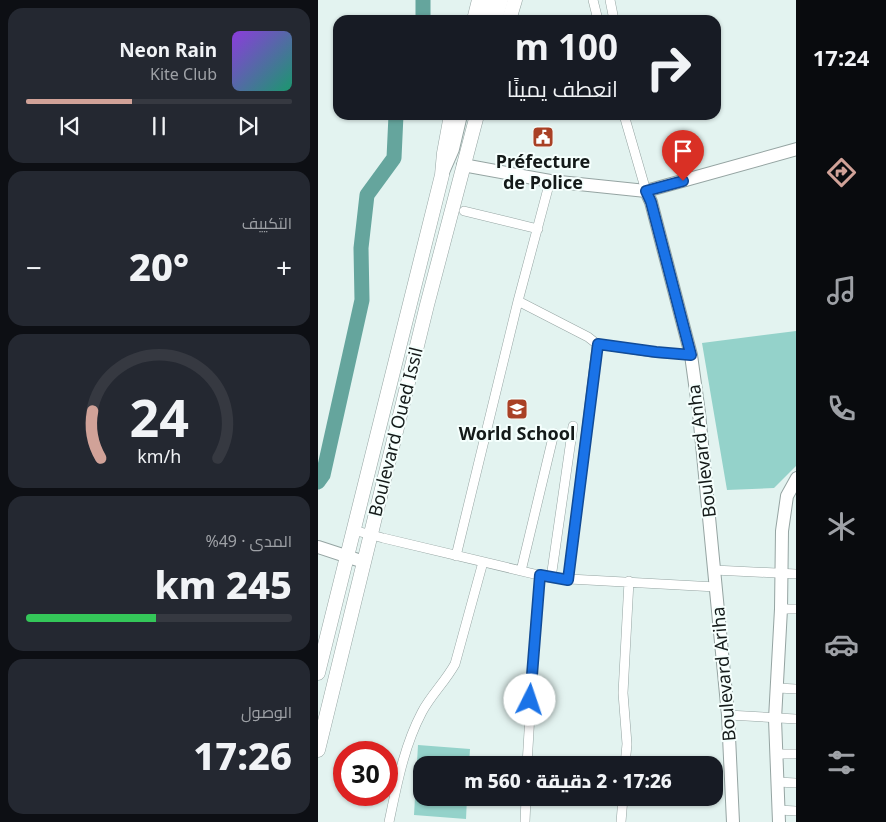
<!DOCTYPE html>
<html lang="ar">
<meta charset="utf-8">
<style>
body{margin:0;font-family:"Noto Sans",Cairo,sans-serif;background:#242831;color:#f1f3f6;direction:rtl;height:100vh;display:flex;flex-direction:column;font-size:19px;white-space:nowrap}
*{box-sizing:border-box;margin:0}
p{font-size:16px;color:#9ea1a6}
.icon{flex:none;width:28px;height:28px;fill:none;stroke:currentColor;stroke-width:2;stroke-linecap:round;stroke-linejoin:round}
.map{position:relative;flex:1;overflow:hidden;direction:ltr}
.panel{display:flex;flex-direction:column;gap:8px;padding:8px;background:#0d0f14;width:318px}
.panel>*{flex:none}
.top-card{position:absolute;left:15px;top:15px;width:388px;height:105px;border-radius:15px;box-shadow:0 1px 4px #0004;direction:rtl;background:#171b24;color:#f1f3f6;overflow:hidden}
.speed{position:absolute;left:15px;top:741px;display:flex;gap:10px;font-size:25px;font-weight:700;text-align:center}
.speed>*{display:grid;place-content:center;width:65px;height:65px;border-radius:50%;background:#171b24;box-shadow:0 1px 4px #0004;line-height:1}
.speed .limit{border:8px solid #d22;background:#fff;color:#111}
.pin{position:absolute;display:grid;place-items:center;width:42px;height:42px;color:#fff;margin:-51px -21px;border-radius:50% 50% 50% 0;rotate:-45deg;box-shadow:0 0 5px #0007}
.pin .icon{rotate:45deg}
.me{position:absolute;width:55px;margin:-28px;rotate:4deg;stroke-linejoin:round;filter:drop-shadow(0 0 4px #0008)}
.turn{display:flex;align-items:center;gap:18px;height:105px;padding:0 20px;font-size:22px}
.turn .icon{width:65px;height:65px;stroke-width:2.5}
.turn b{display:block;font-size:35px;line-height:42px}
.big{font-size:38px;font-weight:800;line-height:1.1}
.panel .widget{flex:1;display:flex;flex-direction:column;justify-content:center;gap:8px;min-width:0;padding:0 18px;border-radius:15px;background:#242831}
.panel .dial{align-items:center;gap:0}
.dial svg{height:130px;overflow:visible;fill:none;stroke:#363941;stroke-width:7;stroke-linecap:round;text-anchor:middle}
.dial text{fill:#f1f3f6;stroke:none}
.song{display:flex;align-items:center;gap:15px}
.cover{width:60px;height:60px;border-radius:8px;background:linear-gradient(135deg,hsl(270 70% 55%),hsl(160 70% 35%))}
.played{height:5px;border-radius:2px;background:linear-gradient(90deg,#d1a298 40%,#363941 40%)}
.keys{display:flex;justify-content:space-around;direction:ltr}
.heat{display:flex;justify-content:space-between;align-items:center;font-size:28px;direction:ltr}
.charge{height:8px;border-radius:4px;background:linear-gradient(90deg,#34c759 49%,#363941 0)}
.trip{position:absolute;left:95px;top:756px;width:310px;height:50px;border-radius:15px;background:#171b24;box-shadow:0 1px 4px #0004;font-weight:800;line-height:50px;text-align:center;direction:rtl}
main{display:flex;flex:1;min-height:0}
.menu{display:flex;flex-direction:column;width:90px;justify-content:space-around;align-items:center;background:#090b0e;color:#9ea1a6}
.menu .icon{width:35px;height:35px}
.menu .on{color:#d1a298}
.menu b{font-size:22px;color:#f1f3f6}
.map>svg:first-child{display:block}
</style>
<main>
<nav class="menu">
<b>17:24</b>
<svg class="icon on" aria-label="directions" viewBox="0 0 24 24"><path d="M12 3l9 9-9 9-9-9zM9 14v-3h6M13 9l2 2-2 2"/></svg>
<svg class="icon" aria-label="music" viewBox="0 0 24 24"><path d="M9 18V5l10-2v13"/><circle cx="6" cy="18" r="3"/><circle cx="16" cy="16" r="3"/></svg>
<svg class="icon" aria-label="phone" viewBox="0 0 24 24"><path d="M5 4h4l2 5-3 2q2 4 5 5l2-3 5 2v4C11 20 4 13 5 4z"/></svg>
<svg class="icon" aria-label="climate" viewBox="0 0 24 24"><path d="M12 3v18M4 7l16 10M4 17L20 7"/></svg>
<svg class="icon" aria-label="car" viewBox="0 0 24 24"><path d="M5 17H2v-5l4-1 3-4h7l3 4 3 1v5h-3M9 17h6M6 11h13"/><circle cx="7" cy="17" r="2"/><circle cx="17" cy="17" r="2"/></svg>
<svg class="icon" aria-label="filters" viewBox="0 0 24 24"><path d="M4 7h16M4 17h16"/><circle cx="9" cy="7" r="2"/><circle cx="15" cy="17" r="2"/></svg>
</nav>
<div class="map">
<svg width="479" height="822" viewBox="0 0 479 822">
<rect width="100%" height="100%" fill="#e3f3f0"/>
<path fill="#94d2ca" d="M 478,331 L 478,466 L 456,488 L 409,490 L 384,343 Z
M 100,745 L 152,749 L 151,765 L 104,765 L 104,798 L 149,798 L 148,819 L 96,815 Z"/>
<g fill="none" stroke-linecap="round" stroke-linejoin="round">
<path stroke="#65a59d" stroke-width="15" d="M 105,20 L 105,0
M 0,482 L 5,475 L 44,300 L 43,248 L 49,195 L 76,158 L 78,115"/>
<g stroke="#95a4a2" stroke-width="10">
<path id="street" d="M 275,0 L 280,20
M 292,0 L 296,20
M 306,115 L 328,191
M 146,211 L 220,229
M 200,301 L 270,337 L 279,344 L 338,353 L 373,355
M 35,530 L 65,538 L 233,578 L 398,587
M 138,556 L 200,301 L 232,181
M 396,570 L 479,574
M 203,571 L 236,433
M 233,578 L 255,426
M 250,580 L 279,344
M 463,609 L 479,609
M 460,688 L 479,689
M 410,715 L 479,719
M 458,754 L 479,754
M 209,765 L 217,630 L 222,575
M 307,765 L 309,744 L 305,693 L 311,581
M 460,782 L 479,783
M 461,810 L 479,811
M 71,822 C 79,784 86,746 104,712 C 113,695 127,682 137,664 L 165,562
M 207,822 L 208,798
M 303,822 L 305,798"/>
</g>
<g stroke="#95a4a2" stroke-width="14">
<path id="secondary" d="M 166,20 L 172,0
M 178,20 L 184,0
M 145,165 L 232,181 L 328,191 L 479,149
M 125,172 L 135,149 L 143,115
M 328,191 L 333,202 L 373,355 L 381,413 L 410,715 L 415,822
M 0,547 L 46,562
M 461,822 L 457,719 L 463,609 L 464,531 L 469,496 L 479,478"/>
</g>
<g stroke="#95a4a2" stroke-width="15">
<path id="primary" d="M 156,20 L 161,0
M 191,20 L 197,0
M 0,673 L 124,175 L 126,153 L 133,115
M 0,750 L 109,305 L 159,115"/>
</g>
<use href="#street" stroke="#fff" stroke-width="9"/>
<use href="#secondary" stroke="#fff" stroke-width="12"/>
<use href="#primary" stroke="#fff" stroke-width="14"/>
</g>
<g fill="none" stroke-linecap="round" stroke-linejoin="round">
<g stroke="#114b97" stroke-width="12">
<path id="route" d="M 212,700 L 222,575 L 250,580 L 280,344 L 338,352 L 373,355 L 333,202 L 328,191 L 365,181"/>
</g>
<use href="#route" stroke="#1a73e8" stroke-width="9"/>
</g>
<defs>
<g id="civic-square" transform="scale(1.125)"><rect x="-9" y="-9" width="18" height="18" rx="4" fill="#a94025" stroke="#f5fffd"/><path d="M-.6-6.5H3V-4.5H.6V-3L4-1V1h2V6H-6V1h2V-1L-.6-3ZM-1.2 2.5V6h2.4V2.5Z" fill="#fff"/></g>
<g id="school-square" transform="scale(1.125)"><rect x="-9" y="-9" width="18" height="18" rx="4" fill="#a94025" stroke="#f5fffd"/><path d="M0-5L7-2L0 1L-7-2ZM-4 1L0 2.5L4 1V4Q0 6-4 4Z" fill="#fff"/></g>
</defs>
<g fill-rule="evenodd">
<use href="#civic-square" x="225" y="137"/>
<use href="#school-square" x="199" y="409"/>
</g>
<g text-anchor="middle" stroke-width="4" stroke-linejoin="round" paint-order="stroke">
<g font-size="18" font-weight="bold" fill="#141a19" stroke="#f5fffd">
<text x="225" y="168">Préfecture<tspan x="225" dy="21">de Police</tspan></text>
<text x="199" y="440">World School</text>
</g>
<g font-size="18" fill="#141a19" stroke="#f5fffd">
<text transform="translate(78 432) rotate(-76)" y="6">Boulevard Oued Issil</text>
<text transform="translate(384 451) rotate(-97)" y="6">Boulevard Anha</text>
<text transform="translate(406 674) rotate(-95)" y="6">Boulevard Ariha</text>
</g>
</g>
</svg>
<div class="speed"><div class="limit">30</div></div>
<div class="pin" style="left:365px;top:181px;background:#d93025"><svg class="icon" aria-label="arrive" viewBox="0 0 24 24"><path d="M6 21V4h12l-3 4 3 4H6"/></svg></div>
<svg class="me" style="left:212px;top:700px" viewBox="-20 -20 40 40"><circle r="19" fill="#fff"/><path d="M0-13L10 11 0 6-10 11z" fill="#1a73e8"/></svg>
<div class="trip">17:26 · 2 دقيقة · 560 m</div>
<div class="top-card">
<div class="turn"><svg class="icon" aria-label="right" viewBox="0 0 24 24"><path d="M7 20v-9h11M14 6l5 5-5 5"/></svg><div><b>100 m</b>انعطف يمينًا</div></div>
</div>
</div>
<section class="panel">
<div class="widget">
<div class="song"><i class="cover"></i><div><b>Neon Rain</b><p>Kite Club</p></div></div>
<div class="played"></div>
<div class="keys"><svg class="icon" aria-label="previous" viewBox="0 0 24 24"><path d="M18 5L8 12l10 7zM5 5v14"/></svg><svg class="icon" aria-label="pause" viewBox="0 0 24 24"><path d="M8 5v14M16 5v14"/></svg><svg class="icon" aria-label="next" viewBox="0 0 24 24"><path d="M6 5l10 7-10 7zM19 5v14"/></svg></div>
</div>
<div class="widget"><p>التكييف</p>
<div class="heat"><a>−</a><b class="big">20°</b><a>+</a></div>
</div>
<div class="widget dial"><svg viewBox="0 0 100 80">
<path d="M14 69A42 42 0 1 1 86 69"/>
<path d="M14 69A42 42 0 0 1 9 40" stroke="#d1a298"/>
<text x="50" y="56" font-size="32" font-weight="700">24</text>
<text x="50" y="72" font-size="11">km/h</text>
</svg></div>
<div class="widget"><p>المدى · 49%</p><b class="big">245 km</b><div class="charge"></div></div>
<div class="widget"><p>الوصول</p><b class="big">17:26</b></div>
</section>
</main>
